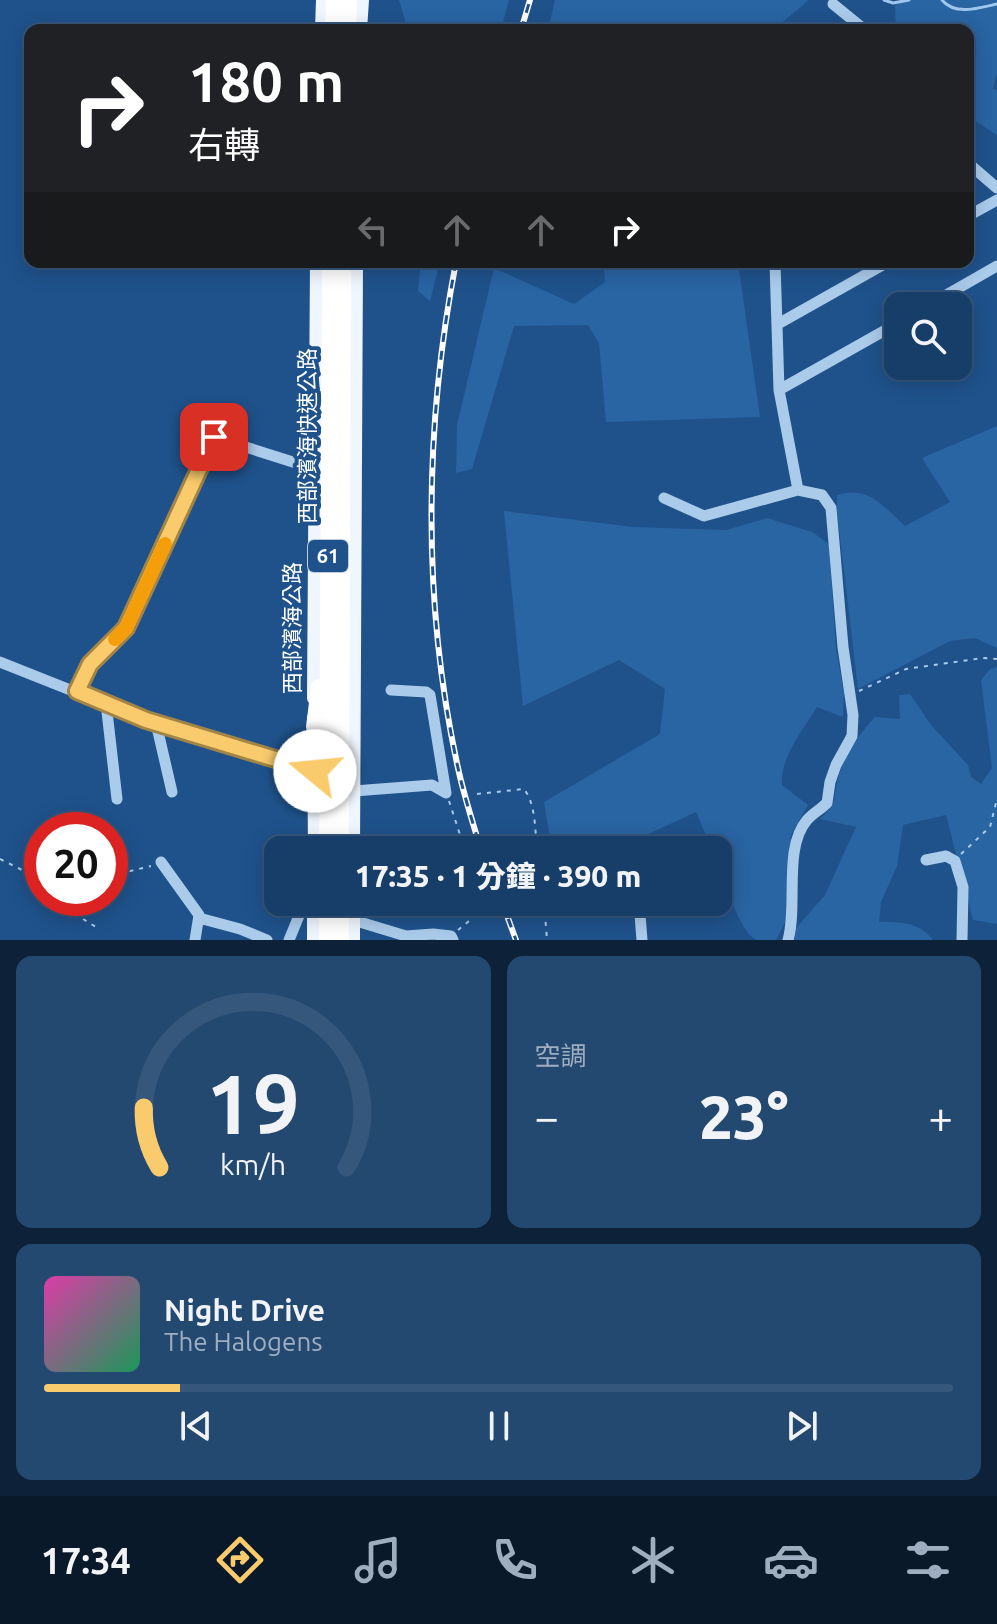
<!DOCTYPE html>
<html lang="zh-TW">
<meta charset="utf-8">
<style>
body{margin:0;font-family:Ubuntu,"Noto Sans TC",sans-serif;background:#244971;color:#f1f3f6;height:100vh;display:flex;flex-direction:column;font-size:30px;white-space:nowrap}
*{box-sizing:border-box;margin:0}
p{font-size:26px;color:#9eaec0}
.icon{flex:none;width:44px;height:44px;fill:none;stroke:currentColor;stroke-width:2;stroke-linecap:round;stroke-linejoin:round}
.map{position:relative;height:940px;overflow:hidden}
.drawer{display:flex;flex-direction:column;gap:16px;padding:16px;background:#0d2239;flex:1}
.drawer>*{flex:none}
.top-card{position:absolute;left:24px;top:24px;width:950px;height:244px;border-radius:16px;box-shadow:0 4px 20px #0003,0 0 0 2px #36577c;background:#202124;color:#fff;overflow:hidden}
.controls{position:absolute;left:884px;top:292px;display:grid;gap:16px}
.controls a{display:grid;place-items:center;width:88px;height:88px;border-radius:16px;background:#173e68;box-shadow:0 4px 20px #0003,0 0 0 2px #36577c;font-size:40px}
.speed{position:absolute;left:24px;top:812px;display:flex;gap:16px;font-size:40px;font-weight:700;text-align:center}
.speed>*{display:grid;place-content:center;width:104px;height:104px;border-radius:50%;background:#173e68;box-shadow:0 4px 20px #0003,0 0 0 2px #36577c;line-height:1}
.speed .limit{border:12px solid #d22;background:#fff;color:#111}
.pin{position:absolute;display:grid;place-items:center;width:68px;height:68px;color:#fff;margin:-34px;border-radius:16px;box-shadow:0 4px 12px #0006}
.me{position:absolute;width:88px;margin:-44px;rotate:287deg;stroke-linejoin:round;filter:drop-shadow(0 0 6px #0008)}
.turn{display:flex;align-items:center;gap:28px;height:168px;padding:0 32px;font-size:36px}
.turn .icon{width:104px;height:104px;stroke-width:2.5}
.turn b{display:block;font-size:56px;line-height:68px}
.lanes{display:flex;align-items:center;height:76px;padding:0 32px;background:#0003;justify-content:center;gap:40px;direction:ltr}
.lanes .off{opacity:.35}
.big{font-size:60px;font-weight:800;line-height:1.1}
.drawer .widget{flex:1;display:flex;flex-direction:column;justify-content:center;gap:12px;min-width:0;padding:0 28px;border-radius:16px;background:#244971}
.drawer .dial{align-items:center;gap:0}
.dial svg{height:208px;overflow:visible;fill:none;stroke:#36577c;stroke-width:7;stroke-linecap:round;text-anchor:middle}
.dial text{fill:#f1f3f6;stroke:none}
.song{display:flex;align-items:center;gap:24px}
.cover{width:96px;height:96px;border-radius:12px;background:linear-gradient(135deg,hsl(320 70% 55%),hsl(150 70% 35%))}
.played{height:8px;border-radius:4px;background:linear-gradient(90deg,#f9cb6c 15%,#36577c 15%)}
.keys{display:flex;justify-content:space-around;direction:ltr}
.heat{display:flex;justify-content:space-between;align-items:center;font-size:44px;direction:ltr}
.drawer .tiles{flex:1;display:grid;gap:16px;grid-template-columns:1fr 1fr}
.widget:last-child{grid-column:span 2}
.trip{position:absolute;left:264px;top:836px;width:468px;height:80px;border-radius:16px;background:#173e68;box-shadow:0 4px 20px #0003,0 0 0 2px #36577c;font-weight:800;line-height:80px;text-align:center}
.menu{display:flex;height:128px;justify-content:space-around;align-items:center;background:#09192a;color:#9eaec0}
.menu .icon{width:56px;height:56px}
.menu .current{color:#f9cb6c}
.menu b{font-size:36px;color:#f1f3f6}
.map>svg:first-child{display:block}
</style>
<div class="map">
<svg width="997" height="940" viewBox="0 0 997 940">
<rect width="100%" height="100%" fill="#1f528b"/>
<path fill="#2964a3" d="M 399,0 L 509,0 L 501,30 L 411,30 L 407,27 Z
M 555,0 L 809,0 L 773,30 L 548,30 Z
M 902,0 L 997,0 L 997,73 L 993,89 L 997,90 L 997,135 L 968,116 L 968,30 L 896,30 L 895,5 Z
M 421,262 L 440,262 L 430,301 L 418,291 Z
M 603,262 L 738,262 L 760,417 L 606,422 L 599,343 L 588,325 L 514,326 L 472,469 L 456,473 L 457,425 L 494,268 L 574,304 L 605,282 Z
M 997,426 L 997,648 L 975,638 L 950,641 L 858,689 L 837,512 L 837,495 C 869,485 883,506 905,526 L 950,502 L 922,458 Z
M 504,511 L 633,527 L 726,530 L 767,518 L 812,532 L 829,544 L 836,649 L 844,693 L 843,717 L 817,707 C 803,730 780,757 782,785 L 808,805 L 791,835 L 786,920 L 776,940 C 771,940 762,940 757,940 C 740,935 718,867 718,850 L 712,850 L 696,812 L 614,850 L 552,850 L 544,802 L 660,734 L 665,689 L 619,660 L 523,706 Z
M 997,667 L 997,924 L 973,920 L 946,815 L 903,825 L 897,866 L 881,902 L 879,922 C 901,922 919,922 933,940 L 794,940 L 796,928 L 825,895 L 856,827 L 820,819 C 839,801 832,802 838,779 C 844,756 859,734 875,717 L 900,719 L 899,695 L 910,694 L 931,725 L 968,765 L 971,777 L 981,784 L 992,768 L 981,680 L 990,669 Z"/>
<g fill="none" stroke-linecap="round" stroke-linejoin="round">
<path stroke="#9fc6ed" stroke-width="3" d="M 884,0 L 893,3 L 909,0
M 942,0 C 955,16 979,8 997,4"/>
<path stroke="#abcbeb" stroke-width="2" stroke-dasharray="4 6" stroke-linecap="butt" d="M 859,691 L 906,669 L 983,658 L 997,659
M 477,794 L 524,789 C 536,804 535,832 537,850
M 449,801 L 465,850
M 961,854 L 990,827 L 997,799
M 0,859 L 42,880
M 110,876 L 151,866
M 37,878 L 42,886
M 49,898 L 96,927
M 544,902 L 547,940
M 458,930 L 480,912 L 482,902"/>
<path stroke="#abcbeb" stroke-width="11" d="M 833,4 L 865,30
M 968,163 L 997,188
M 968,216 L 997,200
M 778,262 L 775,263 L 779,390 L 798,490
M 927,306 L 997,266
M 778,324 L 888,262
M 779,390 L 898,323
M 664,498 L 704,516 L 798,490 L 822,495 L 831,508 L 843,647 L 853,715 L 852,736 L 836,765 L 830,782 L 827,803 C 821,809 812,814 807,820 C 783,848 798,905 788,940
M 0,662 L 146,720 L 315,771
M 391,690 L 426,692 L 430,695 L 446,793
M 77,691 L 90,664 L 126,628 L 214,437 L 315,469
M 106,703 L 117,799
M 156,723 L 172,792
M 354,791 L 432,785 L 446,793
M 926,860 L 946,856 L 955,861 L 963,887 L 962,940
M 161,862 L 199,915 L 195,940
M 639,902 L 642,940
M 199,918 L 240,929 L 267,940
M 353,920 L 406,936 L 433,934 L 451,936 L 453,940
M 289,940 L 303,906 L 308,902"/>
<path stroke="#f0f6fe" stroke-width="14" d="M 322,30 L 323,0
M 360,30 L 362,0
M 314,698 L 317,262
M 314,718 L 315,850
M 353,850 L 356,262
M 314,940 L 314,902
M 353,940 L 353,902"/>
<path stroke="#fff" stroke-width="16" d="M 333,30 L 334,0
M 348,30 L 349,0
M 314,727 L 319,687
M 327,850 L 330,262
M 341,850 L 343,262
M 327,902 L 327,940
M 341,940 L 341,902"/>
<g stroke="#fff" stroke-width="6">
<path id="rail" d="M 521,30 L 530,0
M 456,262 C 424,427 422,604 458,768 C 464,796 473,823 481,850
M 502,902 L 516,940"/>
</g>
<use href="#rail" stroke="#1f528b" stroke-width="3" stroke-dasharray="9" stroke-linecap="butt"/>
</g>
<g fill="none" stroke-linecap="round" stroke-linejoin="round">
<g stroke="#a28446" stroke-width="20">
<path id="route" d="M 214,437 L 126,628 L 90,664 L 77,691 L 146,720 L 315,771"/>
</g>
<use href="#route" stroke="#f9cb6c" stroke-width="14"/>
<path stroke="#f59e0b" stroke-width="14" d="M 115,639 L 126,628 L 165,544"/>
</g>
<g text-anchor="middle" stroke-width="8" stroke-linejoin="round" paint-order="stroke">
<rect fill="#1f528b" stroke="#bccbdc" stroke-width="2" x="308" y="540" width="40" height="32" rx="6"/>
<g font-size="20" font-weight="bold" fill="#fff">
<text x="328" y="563">61</text>
</g>
<g font-size="22" fill="#fff" stroke="#1f528b">
<text transform="translate(307 436) rotate(-90)" y="8">西部濱海快速公路</text>
<text transform="translate(292 628) rotate(-90)" y="8">西部濱海公路</text>
</g>
</g>
</svg>
<div class="controls">
<a><svg class="icon" aria-label="search" viewBox="0 0 24 24"><circle cx="10" cy="10" r="6"/><path d="M15 15l6 6"/></svg></a>
</div>
<div class="speed"><div class="limit">20</div></div>
<div class="pin" style="left:214px;top:437px;background:#d93025"><svg class="icon" aria-label="arrive" viewBox="0 0 24 24"><path d="M6 21V4h12l-3 4 3 4H6"/></svg></div>
<svg class="me" style="left:315px;top:771px" viewBox="-20 -20 40 40"><circle r="19" fill="#fff"/><path d="M0-13L10 11 0 6-10 11z" fill="#f9cb6c"/></svg>
<div class="trip">17:35 · 1 分鐘 · 390 m</div>
<div class="top-card">
<div class="turn"><svg class="icon" aria-label="right" viewBox="0 0 24 24"><path d="M7 20v-9h11M14 6l5 5-5 5"/></svg><div><b>180 m</b>右轉</div></div>
<div class="lanes"><svg class="icon off" aria-label="left" viewBox="0 0 24 24"><path d="M17 20v-9H6M10 6l-5 5 5 5"/></svg><svg class="icon off" aria-label="ahead" viewBox="0 0 24 24"><path d="M12 20V5M6 11l6-6 6 6"/></svg><svg class="icon off" aria-label="ahead" viewBox="0 0 24 24"><path d="M12 20V5M6 11l6-6 6 6"/></svg><svg class="icon" aria-label="right" viewBox="0 0 24 24"><path d="M7 20v-9h11M14 6l5 5-5 5"/></svg></div>
</div>
</div>
<section class="drawer">
<div class="tiles">
<div class="widget dial"><svg viewBox="0 0 100 80">
<path d="M14 69A42 42 0 1 1 86 69"/>
<path d="M14 69A42 42 0 0 1 8 46" stroke="#f9cb6c"/>
<text x="50" y="56" font-size="32" font-weight="700">19</text>
<text x="50" y="72" font-size="11">km/h</text>
</svg></div>
<div class="widget"><p>空調</p>
<div class="heat"><a>−</a><b class="big">23°</b><a>+</a></div>
</div>
<div class="widget">
<div class="song"><i class="cover"></i><div><b>Night Drive</b><p>The Halogens</p></div></div>
<div class="played"></div>
<div class="keys"><svg class="icon" aria-label="previous" viewBox="0 0 24 24"><path d="M18 5L8 12l10 7zM5 5v14"/></svg><svg class="icon" aria-label="pause" viewBox="0 0 24 24"><path d="M8 5v14M16 5v14"/></svg><svg class="icon" aria-label="next" viewBox="0 0 24 24"><path d="M6 5l10 7-10 7zM19 5v14"/></svg></div>
</div>
</div>
</section>
<nav class="menu">
<b>17:34</b>
<svg class="icon current" aria-label="directions" viewBox="0 0 24 24"><path d="M12 3l9 9-9 9-9-9zM9 14v-3h6M13 9l2 2-2 2"/></svg>
<svg class="icon" aria-label="music" viewBox="0 0 24 24"><path d="M9 18V5l10-2v13"/><circle cx="6" cy="18" r="3"/><circle cx="16" cy="16" r="3"/></svg>
<svg class="icon" aria-label="phone" viewBox="0 0 24 24"><path d="M5 4h4l2 5-3 2q2 4 5 5l2-3 5 2v4C11 20 4 13 5 4z"/></svg>
<svg class="icon" aria-label="climate" viewBox="0 0 24 24"><path d="M12 3v18M4 7l16 10M4 17L20 7"/></svg>
<svg class="icon" aria-label="car" viewBox="0 0 24 24"><path d="M5 17H2v-5l4-1 3-4h7l3 4 3 1v5h-3M9 17h6M6 11h13"/><circle cx="7" cy="17" r="2"/><circle cx="17" cy="17" r="2"/></svg>
<svg class="icon" aria-label="filters" viewBox="0 0 24 24"><path d="M4 7h16M4 17h16"/><circle cx="9" cy="7" r="2"/><circle cx="15" cy="17" r="2"/></svg>
</nav>
